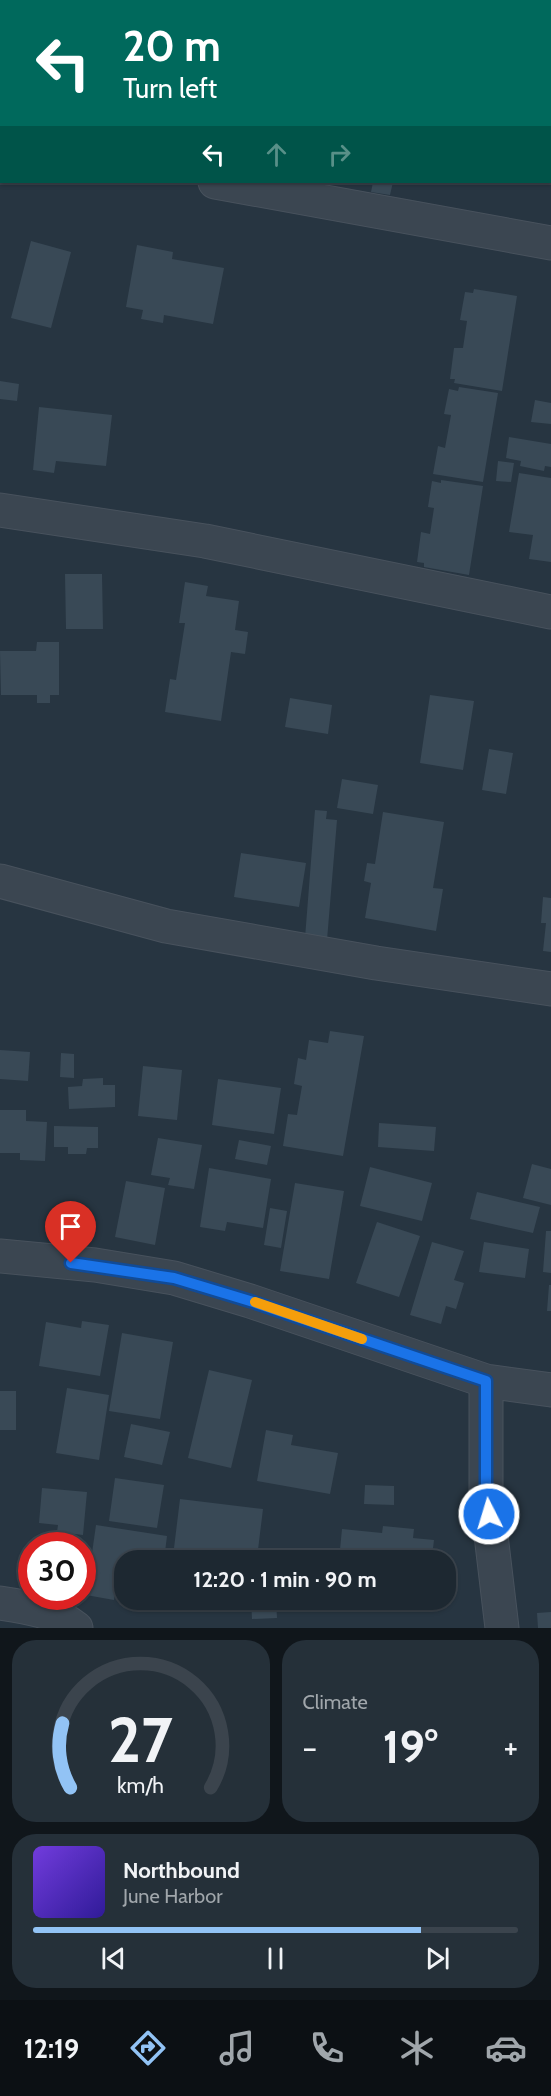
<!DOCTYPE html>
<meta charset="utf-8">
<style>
body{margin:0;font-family:Cabin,sans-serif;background:#253039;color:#f1f3f6;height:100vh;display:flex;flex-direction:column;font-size:22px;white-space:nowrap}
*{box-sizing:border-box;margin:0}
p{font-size:20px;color:#a0a6ab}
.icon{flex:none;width:33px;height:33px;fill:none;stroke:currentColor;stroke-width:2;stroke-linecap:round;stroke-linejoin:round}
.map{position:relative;height:1628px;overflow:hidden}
.side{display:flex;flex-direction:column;gap:12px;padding:12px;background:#10161b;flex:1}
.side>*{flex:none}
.guide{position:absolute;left:0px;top:0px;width:552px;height:183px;box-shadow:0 2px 4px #0004,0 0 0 2px #3b444d;background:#00695c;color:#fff;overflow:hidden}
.speed{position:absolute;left:18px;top:1532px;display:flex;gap:12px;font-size:30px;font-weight:700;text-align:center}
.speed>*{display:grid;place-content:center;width:78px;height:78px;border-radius:50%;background:#1d2831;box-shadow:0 2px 4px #0004,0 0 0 2px #3b444d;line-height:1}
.speed .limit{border:9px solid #d22;background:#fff;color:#111}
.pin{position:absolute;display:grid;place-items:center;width:51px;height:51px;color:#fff;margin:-62px -26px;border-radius:50% 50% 50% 0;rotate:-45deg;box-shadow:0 0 6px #0007}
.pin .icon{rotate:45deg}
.me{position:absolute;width:66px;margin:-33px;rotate:355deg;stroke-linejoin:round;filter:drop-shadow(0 0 4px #0008)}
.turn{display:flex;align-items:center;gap:21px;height:126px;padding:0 24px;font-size:27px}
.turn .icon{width:78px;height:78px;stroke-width:2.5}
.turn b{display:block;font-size:42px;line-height:51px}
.lanes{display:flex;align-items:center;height:57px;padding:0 24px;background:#0003;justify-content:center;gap:30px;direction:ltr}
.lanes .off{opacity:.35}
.big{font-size:45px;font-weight:700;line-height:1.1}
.side .tile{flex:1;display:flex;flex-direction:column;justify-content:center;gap:9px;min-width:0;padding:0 21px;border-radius:24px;background:#253039}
.side .dial{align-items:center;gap:0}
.dial svg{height:156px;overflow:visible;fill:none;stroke:#3b444d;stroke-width:7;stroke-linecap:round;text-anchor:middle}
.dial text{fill:#f1f3f6;stroke:none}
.song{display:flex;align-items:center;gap:18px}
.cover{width:72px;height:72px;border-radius:9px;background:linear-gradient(135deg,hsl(260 70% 55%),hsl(250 70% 35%))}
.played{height:6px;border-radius:3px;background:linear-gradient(90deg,#92c3f5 80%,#3b444d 80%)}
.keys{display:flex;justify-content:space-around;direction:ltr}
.heat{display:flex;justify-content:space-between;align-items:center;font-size:33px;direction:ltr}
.side .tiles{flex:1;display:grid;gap:12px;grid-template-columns:1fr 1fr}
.tile:last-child{grid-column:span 2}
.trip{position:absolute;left:114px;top:1550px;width:342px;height:60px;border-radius:24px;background:#1d2831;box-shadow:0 2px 4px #0004,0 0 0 2px #3b444d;font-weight:700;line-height:60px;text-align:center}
.dock{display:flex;height:96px;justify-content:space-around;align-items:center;background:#0c1014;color:#a0a6ab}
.dock .icon{width:42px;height:42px}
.dock .current{color:#92c3f5}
.dock b{font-size:27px;color:#f1f3f6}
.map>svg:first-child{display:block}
</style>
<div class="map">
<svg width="551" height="1628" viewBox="0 0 551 1628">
<rect width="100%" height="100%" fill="#273541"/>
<path fill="#394956" d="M 373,182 L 393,182 L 390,195 L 371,192 Z
M 31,241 L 71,252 L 51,328 L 11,318 Z
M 137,245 L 173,252 L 172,259 L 224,268 L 213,324 L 164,315 L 163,323 L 141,319 L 143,310 L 126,307 Z
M 474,289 L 517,296 L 502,391 L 454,383 L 455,379 L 450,379 L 454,348 L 463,348 L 467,321 L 460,320 L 465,292 L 473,293 Z
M 0,381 L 19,384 L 17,401 L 0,399 Z
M 459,387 L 498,393 L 483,482 L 433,474 L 438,446 L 445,448 L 451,415 L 444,414 L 449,389 L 458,391 Z
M 535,400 L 551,403 L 551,424 L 531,422 Z
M 39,407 L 112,415 L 106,466 L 56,461 L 54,473 L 33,470 Z
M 509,437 L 551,444 L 551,467 L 545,466 L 544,471 L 520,466 L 521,461 L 506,458 Z
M 498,461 L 514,463 L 511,482 L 496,481 Z
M 519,473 L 551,478 L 551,562 L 529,559 L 533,535 L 509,532 Z
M 441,480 L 483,486 L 469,575 L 424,567 L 424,563 L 417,562 L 421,532 L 430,534 L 434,508 L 428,507 L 432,481 L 441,483 Z
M 65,574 L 102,574 L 103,629 L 66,629 Z
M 185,582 L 208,586 L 206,596 L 239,601 L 235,630 L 248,632 L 245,654 L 231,652 L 221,721 L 165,712 L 170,679 L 176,680 L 185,623 L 179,623 Z
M 37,642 L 59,642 L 59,695 L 50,695 L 50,703 L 37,703 L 37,695 L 1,695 L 0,651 L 36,651 Z
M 430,695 L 474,701 L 463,770 L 420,763 Z
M 290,698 L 332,705 L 328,734 L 285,727 Z
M 489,749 L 513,753 L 506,794 L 482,790 Z
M 342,779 L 378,785 L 373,814 L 337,808 Z
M 315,810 L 327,811 L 326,819 L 337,820 L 327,940 L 305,938 Z
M 383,812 L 444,822 L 433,888 L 443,889 L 436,931 L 365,918 L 371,883 L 364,881 L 367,863 L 375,864 Z
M 241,853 L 306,863 L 299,907 L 234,897 Z
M 543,897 L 551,898 L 551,952 L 543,951 L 546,923 L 541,923 Z
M 330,1031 L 364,1036 L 343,1156 L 283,1146 L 288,1114 L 297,1115 L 302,1086 L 294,1084 L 298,1058 L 306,1060 L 309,1040 L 328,1043 Z
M 0,1050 L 30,1052 L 28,1081 L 0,1079 Z
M 61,1053 L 74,1054 L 74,1078 L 60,1077 Z
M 143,1066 L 182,1070 L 177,1120 L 138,1116 Z
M 103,1078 L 103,1085 L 115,1085 L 115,1107 L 69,1109 L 68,1087 L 82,1086 L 83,1079 Z
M 218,1079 L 281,1088 L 274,1134 L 212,1125 Z
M 0,1110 L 26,1110 L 26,1121 L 47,1122 L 45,1161 L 20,1160 L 20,1153 L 0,1153 Z
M 379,1123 L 436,1127 L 434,1151 L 378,1147 Z
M 54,1126 L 98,1127 L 98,1148 L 87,1148 L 86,1154 L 68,1154 L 68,1147 L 54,1147 Z
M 158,1138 L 202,1145 L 194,1189 L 168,1185 L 170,1178 L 151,1175 Z
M 239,1140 L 271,1146 L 267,1165 L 235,1159 Z
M 532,1164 L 551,1169 L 551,1205 L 523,1198 Z
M 370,1167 L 432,1183 L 422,1221 L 360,1206 Z
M 209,1168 L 271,1179 L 263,1228 L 227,1222 L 225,1231 L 200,1227 Z
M 126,1181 L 165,1188 L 155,1245 L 115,1237 Z
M 295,1183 L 344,1191 L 329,1279 L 280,1271 Z
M 477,1192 L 540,1207 L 533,1233 L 470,1219 Z
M 270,1208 L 287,1211 L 281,1248 L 264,1245 Z
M 377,1222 L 420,1236 L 399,1297 L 356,1283 Z
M 546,1231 L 551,1231 L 551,1273 L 543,1272 Z
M 432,1242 L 464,1251 L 454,1280 L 464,1283 L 456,1309 L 446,1306 L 441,1324 L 410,1315 Z
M 484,1242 L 529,1249 L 525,1278 L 479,1272 Z
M 549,1285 L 551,1285 L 551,1311 L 547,1311 Z
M 82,1321 L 109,1325 L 100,1376 L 39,1366 L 46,1322 L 81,1328 Z
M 122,1333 L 173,1342 L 160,1419 L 109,1411 Z
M 209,1370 L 252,1380 L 231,1468 L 188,1458 Z
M 67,1388 L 109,1395 L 99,1460 L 56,1453 Z
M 0,1391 L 16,1391 L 16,1430 L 0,1430 Z
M 131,1424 L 170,1432 L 162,1465 L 124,1457 Z
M 266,1430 L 293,1435 L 291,1445 L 338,1453 L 330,1494 L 257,1481 Z
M 115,1478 L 164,1485 L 157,1528 L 109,1521 Z
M 365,1485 L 394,1486 L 394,1505 L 364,1504 Z
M 42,1488 L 87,1492 L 83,1535 L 57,1532 L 58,1525 L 39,1523 Z
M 180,1499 L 263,1509 L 257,1558 L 240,1556 L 240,1560 L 206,1560 L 197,1559 L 198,1550 L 174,1548 Z
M 96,1525 L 167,1536 L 164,1560 L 124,1560 L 124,1592 L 115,1591 L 114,1600 L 86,1595 Z
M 383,1526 L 414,1529 L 413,1538 L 434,1540 L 432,1557 L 438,1557 L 438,1560 L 339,1560 L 342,1529 L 382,1533 Z
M 251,1599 L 276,1599 L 277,1618 L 252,1619 Z
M 551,1612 L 551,1628 L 538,1628 L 537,1613 Z"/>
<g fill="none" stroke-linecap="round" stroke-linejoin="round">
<g stroke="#48525d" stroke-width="35">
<path id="minor" d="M 0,144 L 2,144
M 215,182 L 551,243
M 0,510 L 205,541 L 551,612
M 0,881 L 166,926 L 376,963 L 551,989
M 0,1256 L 95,1265 L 174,1278 L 250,1301 L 486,1381 L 551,1390
M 486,1381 L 486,1493 L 502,1628
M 0,1603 C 27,1607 54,1611 76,1628"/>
</g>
<use href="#minor" stroke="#3b4651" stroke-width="33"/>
</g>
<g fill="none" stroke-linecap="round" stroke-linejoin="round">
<g stroke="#114b97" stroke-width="15">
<path id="route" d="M 71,1263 L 174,1278 L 250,1301 L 486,1381 L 486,1493 L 489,1514"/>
</g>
<use href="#route" stroke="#1a73e8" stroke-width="10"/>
<path stroke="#f59e0b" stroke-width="10" d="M 255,1302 L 362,1339"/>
</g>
</svg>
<div class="speed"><div class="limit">30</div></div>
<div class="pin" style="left:71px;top:1263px;background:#d93025"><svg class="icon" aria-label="arrive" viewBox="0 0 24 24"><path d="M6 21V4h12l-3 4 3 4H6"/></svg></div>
<svg class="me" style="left:489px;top:1514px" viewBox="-20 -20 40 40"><circle r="17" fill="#1a73e8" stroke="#fff" stroke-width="3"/><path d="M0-11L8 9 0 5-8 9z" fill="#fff"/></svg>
<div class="trip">12:20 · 1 min · 90 m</div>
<div class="guide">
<div class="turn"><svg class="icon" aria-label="left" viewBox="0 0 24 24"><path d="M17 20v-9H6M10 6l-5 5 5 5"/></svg><div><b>20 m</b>Turn left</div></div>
<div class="lanes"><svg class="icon" aria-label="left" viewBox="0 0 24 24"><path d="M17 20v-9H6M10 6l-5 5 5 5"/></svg><svg class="icon off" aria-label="ahead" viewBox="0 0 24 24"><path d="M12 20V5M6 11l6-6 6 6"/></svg><svg class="icon off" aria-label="right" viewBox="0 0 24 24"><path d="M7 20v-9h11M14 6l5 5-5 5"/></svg></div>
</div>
</div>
<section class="side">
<div class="tiles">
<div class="tile dial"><svg viewBox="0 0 100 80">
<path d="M14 69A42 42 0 1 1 86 69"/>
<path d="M14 69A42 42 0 0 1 10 36" stroke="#92c3f5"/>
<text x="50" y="56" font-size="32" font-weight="700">27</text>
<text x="50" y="72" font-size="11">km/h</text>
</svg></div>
<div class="tile"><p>Climate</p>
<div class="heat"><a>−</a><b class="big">19°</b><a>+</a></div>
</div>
<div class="tile">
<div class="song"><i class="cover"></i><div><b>Northbound</b><p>June Harbor</p></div></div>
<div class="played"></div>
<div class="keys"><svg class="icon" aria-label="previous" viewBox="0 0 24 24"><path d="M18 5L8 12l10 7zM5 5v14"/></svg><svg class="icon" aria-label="pause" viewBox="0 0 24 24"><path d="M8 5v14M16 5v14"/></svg><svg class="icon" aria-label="next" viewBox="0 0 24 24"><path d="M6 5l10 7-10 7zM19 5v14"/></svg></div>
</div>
</div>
</section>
<nav class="dock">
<b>12:19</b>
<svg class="icon current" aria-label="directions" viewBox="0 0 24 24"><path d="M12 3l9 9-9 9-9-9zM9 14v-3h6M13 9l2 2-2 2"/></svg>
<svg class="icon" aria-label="music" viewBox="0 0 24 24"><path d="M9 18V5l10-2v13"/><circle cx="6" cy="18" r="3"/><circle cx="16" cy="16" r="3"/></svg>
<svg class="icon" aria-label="phone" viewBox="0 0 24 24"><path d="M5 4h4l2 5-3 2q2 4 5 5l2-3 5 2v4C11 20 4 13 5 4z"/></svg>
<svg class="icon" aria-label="climate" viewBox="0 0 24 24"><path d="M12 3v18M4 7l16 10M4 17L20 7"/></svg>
<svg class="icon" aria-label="car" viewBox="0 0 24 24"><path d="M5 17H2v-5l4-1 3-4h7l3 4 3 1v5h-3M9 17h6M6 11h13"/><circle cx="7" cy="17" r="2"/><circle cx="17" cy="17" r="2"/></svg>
</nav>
